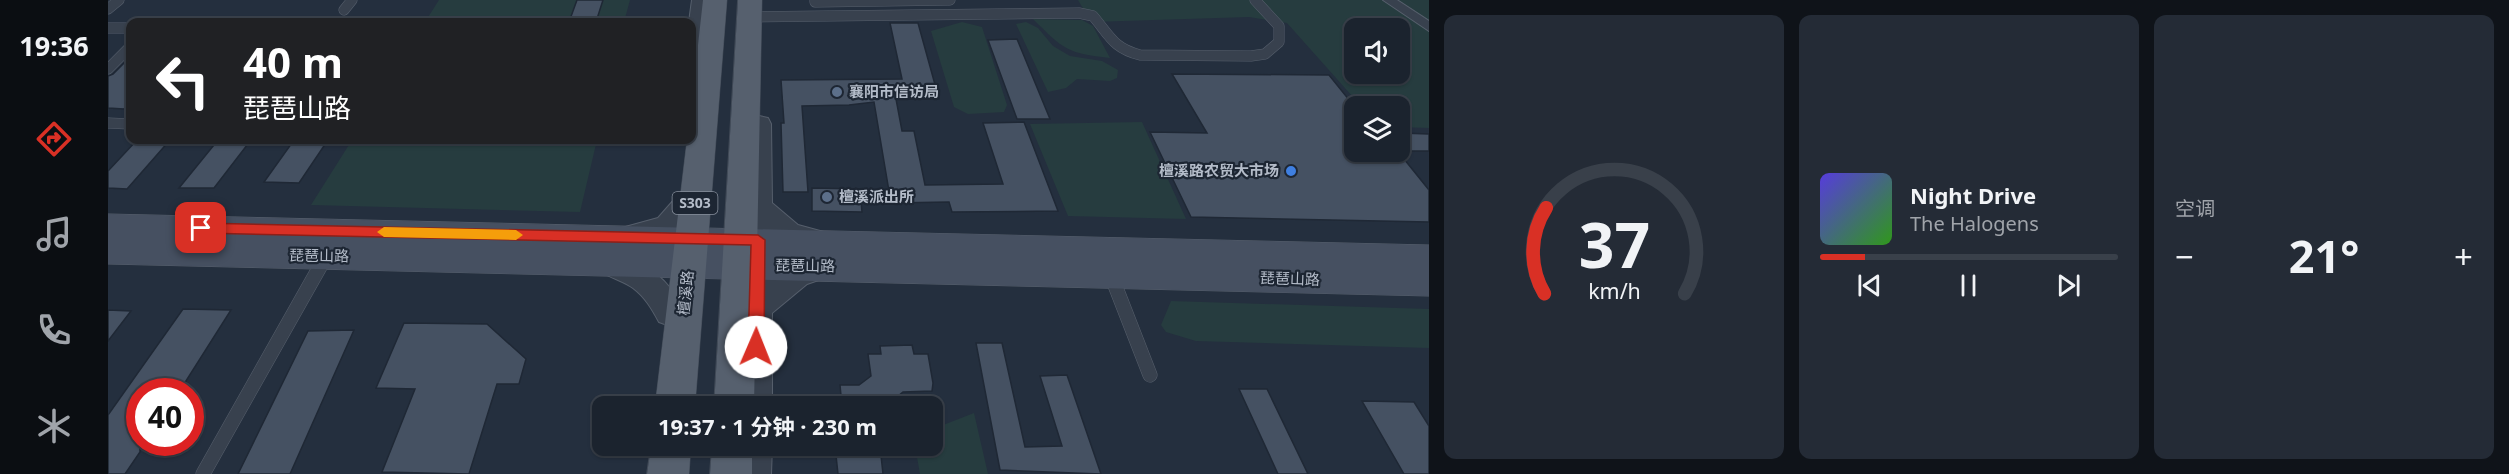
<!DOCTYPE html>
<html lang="zh">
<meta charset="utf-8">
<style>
body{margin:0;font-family:"Noto Sans","Noto Sans SC",sans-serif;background:#242b36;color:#f1f3f6;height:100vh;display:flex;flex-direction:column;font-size:22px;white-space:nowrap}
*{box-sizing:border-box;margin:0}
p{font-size:20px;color:#a0a4aa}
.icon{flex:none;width:33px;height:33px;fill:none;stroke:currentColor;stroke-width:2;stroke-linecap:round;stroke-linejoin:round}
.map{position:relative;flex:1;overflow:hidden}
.sheet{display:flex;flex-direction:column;gap:15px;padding:15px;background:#0f1319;width:1080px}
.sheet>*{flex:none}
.hud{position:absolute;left:18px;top:18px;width:570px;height:126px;border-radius:12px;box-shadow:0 2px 4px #0004,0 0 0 2px #39404a;background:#202124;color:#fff;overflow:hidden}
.controls{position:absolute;left:1236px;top:18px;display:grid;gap:12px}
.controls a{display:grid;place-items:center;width:66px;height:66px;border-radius:12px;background:#1b232e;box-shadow:0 2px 4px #0004,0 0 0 2px #39404a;font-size:30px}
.speed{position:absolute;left:18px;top:378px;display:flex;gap:12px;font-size:30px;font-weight:700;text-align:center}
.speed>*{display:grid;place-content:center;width:78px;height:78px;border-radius:50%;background:#1b232e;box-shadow:0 2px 4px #0004,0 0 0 2px #39404a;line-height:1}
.speed .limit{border:9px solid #d22;background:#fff;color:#111}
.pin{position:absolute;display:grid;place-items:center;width:51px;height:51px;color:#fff;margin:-26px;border-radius:12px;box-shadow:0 3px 9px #0006}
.me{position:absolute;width:66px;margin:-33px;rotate:1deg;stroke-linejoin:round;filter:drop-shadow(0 0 4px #0008)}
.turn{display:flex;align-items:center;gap:21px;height:126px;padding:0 18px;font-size:27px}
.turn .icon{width:78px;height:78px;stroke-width:2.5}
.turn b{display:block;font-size:42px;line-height:51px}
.big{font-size:45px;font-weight:700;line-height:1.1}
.sheet .tile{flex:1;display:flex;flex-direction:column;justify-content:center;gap:9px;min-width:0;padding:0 21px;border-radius:12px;background:#242b36}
.sheet .dial{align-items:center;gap:0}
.dial svg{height:156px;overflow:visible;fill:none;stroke:#39404a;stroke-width:7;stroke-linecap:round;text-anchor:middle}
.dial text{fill:#f1f3f6;stroke:none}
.song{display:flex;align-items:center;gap:18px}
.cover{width:72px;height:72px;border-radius:9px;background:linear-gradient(135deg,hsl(250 70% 55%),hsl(110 70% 35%))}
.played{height:6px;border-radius:3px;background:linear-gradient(90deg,#d93025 15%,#39404a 15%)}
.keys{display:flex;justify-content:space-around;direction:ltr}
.heat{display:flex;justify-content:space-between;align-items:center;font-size:33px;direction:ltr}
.sheet .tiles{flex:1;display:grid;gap:15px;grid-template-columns:repeat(3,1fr)}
.trip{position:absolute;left:484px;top:396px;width:351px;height:60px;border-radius:12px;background:#1b232e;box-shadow:0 2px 4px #0004,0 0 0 2px #39404a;font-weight:700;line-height:60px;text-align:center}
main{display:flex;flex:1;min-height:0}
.dock{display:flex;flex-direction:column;width:108px;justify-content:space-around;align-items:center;background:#0b0e12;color:#a0a4aa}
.dock .icon{width:42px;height:42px}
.dock .active{color:#d93025}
.dock b{font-size:27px;color:#f1f3f6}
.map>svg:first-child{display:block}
</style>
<main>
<nav class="dock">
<b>19:36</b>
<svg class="icon active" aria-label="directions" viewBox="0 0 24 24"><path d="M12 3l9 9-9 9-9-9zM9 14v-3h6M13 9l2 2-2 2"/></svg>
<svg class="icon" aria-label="music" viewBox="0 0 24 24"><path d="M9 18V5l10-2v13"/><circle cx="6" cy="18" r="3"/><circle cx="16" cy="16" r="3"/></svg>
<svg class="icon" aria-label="phone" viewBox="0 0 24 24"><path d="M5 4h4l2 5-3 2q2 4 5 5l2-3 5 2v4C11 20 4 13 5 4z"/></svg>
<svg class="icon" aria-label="climate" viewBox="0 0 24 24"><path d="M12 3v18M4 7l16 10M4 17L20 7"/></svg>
</nav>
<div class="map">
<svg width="1321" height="474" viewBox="0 0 1321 474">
<rect width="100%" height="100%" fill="#242f3e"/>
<path fill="#263c3f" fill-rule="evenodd" d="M 331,0 L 522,0 L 516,22 L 317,22 Z
M 970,0 L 1321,0 L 1321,128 L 1292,127 L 1292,106 L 1253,106 L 1179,23 L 1141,17 L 983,22 ZM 1246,28 L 1292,28 L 1292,74 L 1246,74 Z
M 925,19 L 974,20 L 985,26 L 1002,58 C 959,53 956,50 925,19 Z
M 854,22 L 874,27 L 899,105 L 896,112 L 860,114 L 846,107 L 823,31 Z
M 918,22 L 930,28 L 945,46 L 962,56 L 994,61 L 1010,70 L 1009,78 L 1002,81 L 969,79 L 958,88 L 940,92 L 908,24 Z
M 1034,122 L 1078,219 L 960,216 L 922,124 Z
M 244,140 L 489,140 L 472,212 L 203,205 Z
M 1063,301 L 1321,309 L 1321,348 L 1088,341 L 1058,332 L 1053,325 Z
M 866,413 L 880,474 L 812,474 L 807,446 L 825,446 L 825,429 Z"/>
<path fill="#455162" stroke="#1f2835" stroke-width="1.5" d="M 469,0 L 495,0 L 488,22 L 461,22 Z
M 782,23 L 810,23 L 831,99 L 788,99 L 794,131 L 806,131 L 817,185 L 895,184 L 875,123 L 916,122 L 950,211 L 844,212 L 841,202 L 783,203 L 766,102 L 741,105 L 694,106 L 700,192 L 675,192 L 673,123 L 676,123 L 673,80 L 794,79 Z
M 909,39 L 942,119 L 909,119 L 880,40 Z
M 22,57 L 22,102 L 16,109 L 0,108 L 0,76 L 5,74 Z
M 1064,74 L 1221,75 L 1246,106 L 1246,152 L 1284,152 L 1292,160 L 1292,154 L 1321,190 L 1321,222 L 1083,217 L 1042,132 L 1099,133 Z
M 1292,133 L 1321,134 L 1321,151 L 1292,151 Z
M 29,140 L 62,140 L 19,189 L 0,188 L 0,171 Z
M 110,140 L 143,140 L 106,188 L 71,188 Z
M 186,140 L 220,140 L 191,183 L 156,182 Z
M 704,188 L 752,189 L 754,212 L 704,211 Z
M 75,309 L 123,310 L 71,392 L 32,392 L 32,452 L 17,474 L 0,474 L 0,415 Z
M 0,310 L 23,311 L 0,341 Z
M 296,323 L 379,324 L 418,359 L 411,384 L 389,384 L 361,474 L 274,472 L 307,389 L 268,388 Z
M 246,330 L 182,474 L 130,474 L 200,331 Z
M 868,343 L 894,343 L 917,447 L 954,446 L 932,376 L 959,375 L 993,474 L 892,470 Z
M 804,345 L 806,354 L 820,354 L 825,383 L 824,391 L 795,392 L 778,406 L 734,406 L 732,385 L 751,385 L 763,376 L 760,354 L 773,354 L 772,346 Z
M 1131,389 L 1159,389 L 1200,474 L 1170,474 Z
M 1254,401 L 1306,402 L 1321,426 L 1321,474 L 1296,474 Z
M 727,446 L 772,446 L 775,474 L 730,474 Z"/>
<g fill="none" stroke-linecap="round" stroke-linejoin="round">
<g stroke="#565f6c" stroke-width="11">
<path id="service-far1" d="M 707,0 L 707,2 L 842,0
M 0,9 L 11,0
M 236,10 L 244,0
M 641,17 L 971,13 L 985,16 C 1002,36 1005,48 1032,55 L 1143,56 L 1157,54 L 1171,42 L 1171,26 L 1147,0
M 0,28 L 22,28
M 0,69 L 22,47
M 0,123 L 22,124"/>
</g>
<g stroke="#565f6c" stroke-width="15">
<path id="service" d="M 1003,275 L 1042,375
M 95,474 L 218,256"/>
</g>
<g stroke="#565f6c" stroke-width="2">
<path id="pedestrian" d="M 1275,0 L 1289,0 L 1321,21 L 1321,31 Z"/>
</g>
<g stroke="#565f6c" stroke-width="2">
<path id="tertiary" d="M 584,0 L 604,0 L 596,109 L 593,114 L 584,117 L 584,22 L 581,22 Z
M 651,116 L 660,118 L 663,124 L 664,203 L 690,225 L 723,234 L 727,242 L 723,250 C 706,255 677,246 664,234 L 664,278 C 680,266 705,253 725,259 L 730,267 L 725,275 L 699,284 L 664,313 L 664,406 L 630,406 L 639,124 L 642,118 Z
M 575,198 L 585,201 L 589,208 L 569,233 L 520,247 L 510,243 L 506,236 L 510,229 L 550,218 L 565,201 Z
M 501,252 C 540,264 559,276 578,313 L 573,322 L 562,326 L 551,322 C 544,309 537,297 525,288 C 513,279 494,277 486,263 L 491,255 Z
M 628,446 L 664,446 L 663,474 L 627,474 Z"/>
</g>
<g stroke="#565f6c" stroke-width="1">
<path id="secondary" d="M 0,214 L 1321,245 L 1321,296 L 0,264 L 0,238 L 82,240 L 0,238 Z"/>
</g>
<g stroke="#414a57" stroke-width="1">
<path id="primary" d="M 595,0 L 619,0 L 587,406 L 547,406 L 579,140 L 584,140 L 584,99 Z
M 630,0 L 654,0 L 646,406 L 606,406 Z
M 543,446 L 583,446 L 581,474 L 539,474 Z
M 604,446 L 644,446 L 644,474 L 602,474 Z"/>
</g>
<use href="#service-far1" stroke="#38414e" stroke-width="10"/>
<use href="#service" stroke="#38414e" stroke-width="14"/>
<use href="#pedestrian" fill="#38414e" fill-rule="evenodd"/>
<use href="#tertiary" fill="#38414e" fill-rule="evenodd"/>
<use href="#secondary" fill="#465061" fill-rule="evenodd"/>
<use href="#primary" fill="#56606e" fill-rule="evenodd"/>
</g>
<path fill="#d93025" stroke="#8d1f18" stroke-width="1.5" d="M 93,223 L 650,235 L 657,240 L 656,347 L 653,351 L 648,353 L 643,351 L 640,347 L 643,245 L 93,233 L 86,228 Z"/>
<path fill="#f59e0b" d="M 276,227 L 408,230 L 415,235 L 408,240 L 276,237 L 269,232 Z"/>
<g fill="#5c6f8a" stroke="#1d2633" stroke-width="2">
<circle cx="729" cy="92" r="6"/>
<circle cx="719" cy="197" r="6"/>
</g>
<circle fill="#3f7fe0" stroke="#1d2633" stroke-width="2" cx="1183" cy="171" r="6"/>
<g text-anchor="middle" stroke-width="4.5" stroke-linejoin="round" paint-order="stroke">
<rect fill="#1d2633" stroke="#878f9c" stroke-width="1.5" x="564.5" y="192" width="45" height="22" rx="4.5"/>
<g font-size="14" font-weight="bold" fill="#b4bcc9">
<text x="587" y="208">S303</text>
</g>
<g font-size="15" font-weight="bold" fill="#b4bcc9" stroke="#1d2633" text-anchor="start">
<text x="741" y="97">襄阳市信访局</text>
<text x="1171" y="176" text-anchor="end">檀溪路农贸大市场</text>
<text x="731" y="202">檀溪派出所</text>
</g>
<g font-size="15" fill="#b4bcc9" stroke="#1d2633">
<text transform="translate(211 256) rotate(1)" y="5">琵琶山路</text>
<text transform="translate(697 266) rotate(1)" y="5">琵琶山路</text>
<text transform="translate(1182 279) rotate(2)" y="5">琵琶山路</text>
<text transform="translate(578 293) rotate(-84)" y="5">檀溪路</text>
</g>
</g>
</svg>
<div class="controls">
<a><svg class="icon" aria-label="sound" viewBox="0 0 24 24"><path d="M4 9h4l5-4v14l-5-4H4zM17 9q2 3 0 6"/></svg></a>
<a><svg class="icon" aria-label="layers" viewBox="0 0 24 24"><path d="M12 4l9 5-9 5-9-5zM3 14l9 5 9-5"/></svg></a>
</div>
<div class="speed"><div class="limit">40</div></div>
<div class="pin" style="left:93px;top:228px;background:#d93025"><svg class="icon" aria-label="arrive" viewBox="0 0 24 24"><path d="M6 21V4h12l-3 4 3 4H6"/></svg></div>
<svg class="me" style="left:648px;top:347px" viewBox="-20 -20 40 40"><circle r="19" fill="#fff"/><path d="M0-13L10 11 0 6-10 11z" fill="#d93025"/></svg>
<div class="trip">19:37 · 1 分钟 · 230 m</div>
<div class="hud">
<div class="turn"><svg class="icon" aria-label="left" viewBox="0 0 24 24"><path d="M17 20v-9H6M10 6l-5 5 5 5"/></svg><div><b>40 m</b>琵琶山路</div></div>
</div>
</div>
<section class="sheet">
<div class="tiles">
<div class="tile dial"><svg viewBox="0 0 100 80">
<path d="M14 69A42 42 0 1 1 86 69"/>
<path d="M14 69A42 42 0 0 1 15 25" stroke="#d93025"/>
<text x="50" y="56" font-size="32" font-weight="700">37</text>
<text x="50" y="72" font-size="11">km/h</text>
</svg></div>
<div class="tile">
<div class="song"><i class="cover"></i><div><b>Night Drive</b><p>The Halogens</p></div></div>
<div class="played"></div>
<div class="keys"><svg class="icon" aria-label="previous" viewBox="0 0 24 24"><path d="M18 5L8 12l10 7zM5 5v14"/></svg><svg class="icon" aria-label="pause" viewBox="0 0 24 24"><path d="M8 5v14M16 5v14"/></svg><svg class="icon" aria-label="next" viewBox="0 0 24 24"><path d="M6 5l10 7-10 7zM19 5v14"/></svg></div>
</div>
<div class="tile"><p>空调</p>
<div class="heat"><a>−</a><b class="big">21°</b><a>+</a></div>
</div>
</div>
</section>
</main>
